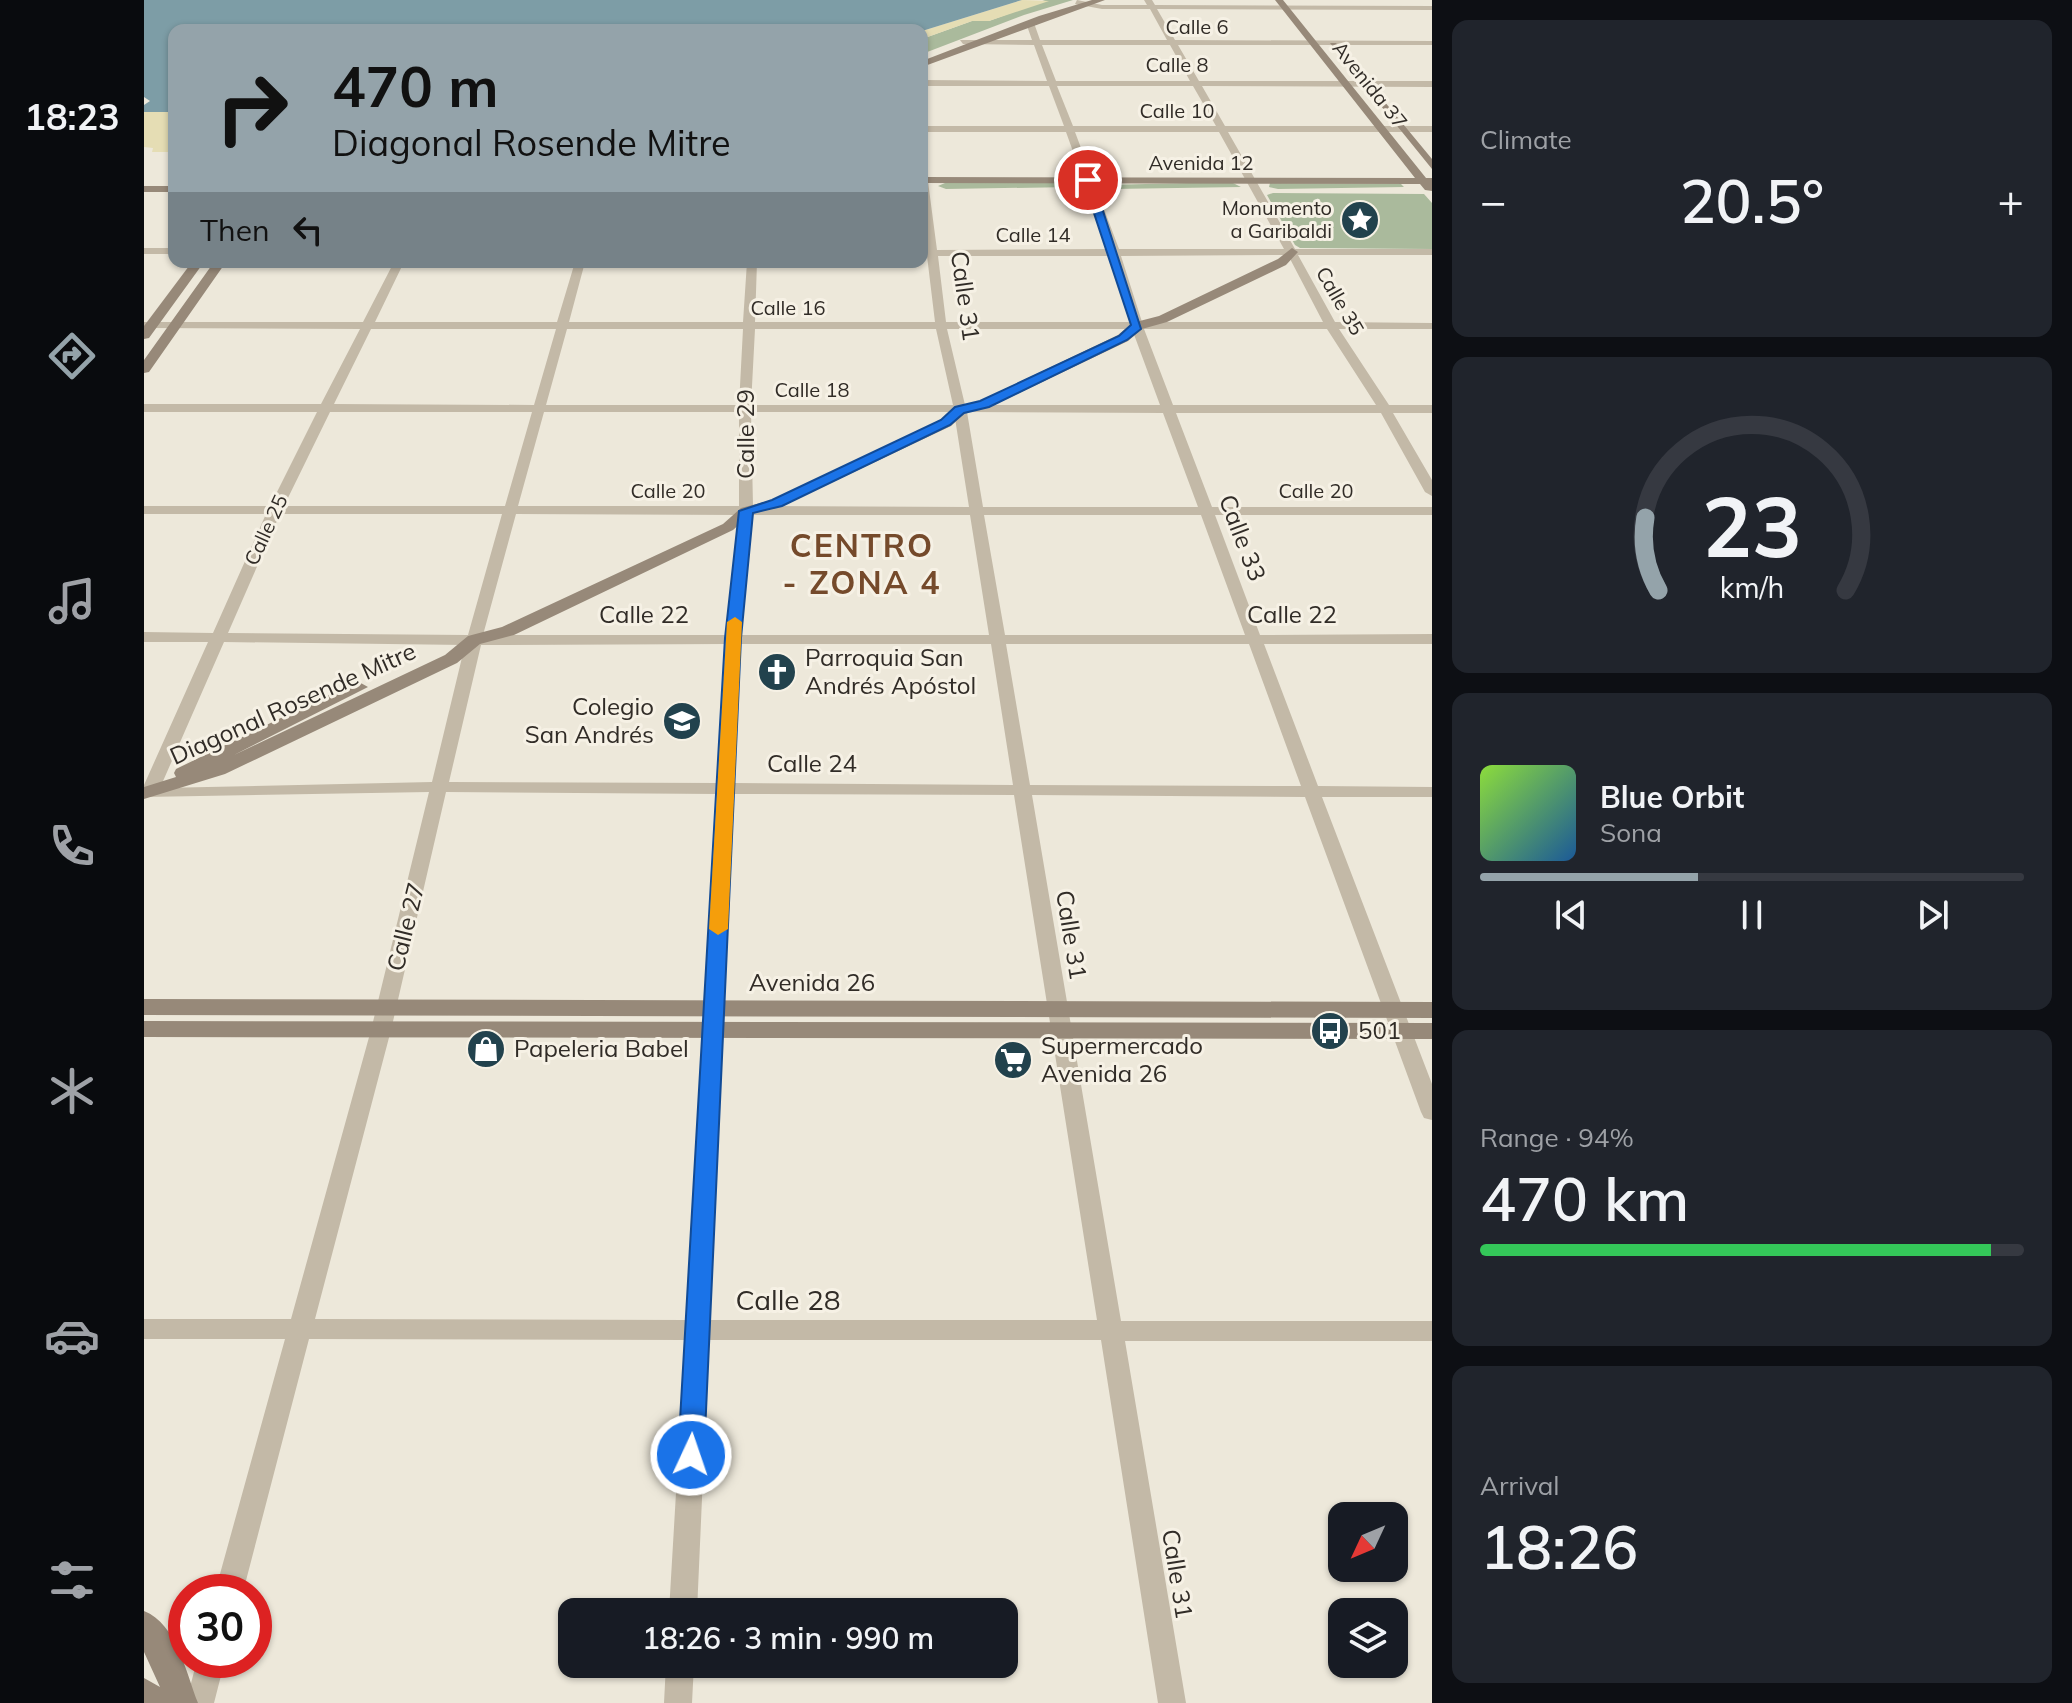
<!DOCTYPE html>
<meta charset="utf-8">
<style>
body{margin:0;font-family:Mulish,sans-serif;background:#20242c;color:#f1f3f6;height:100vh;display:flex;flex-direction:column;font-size:30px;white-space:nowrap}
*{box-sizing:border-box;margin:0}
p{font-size:26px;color:#9ea1a6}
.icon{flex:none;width:44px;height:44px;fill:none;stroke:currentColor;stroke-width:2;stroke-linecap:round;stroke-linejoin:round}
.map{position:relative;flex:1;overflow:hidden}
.drawer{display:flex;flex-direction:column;gap:20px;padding:20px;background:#0d0f14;width:640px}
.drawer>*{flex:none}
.hud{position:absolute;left:24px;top:24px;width:760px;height:244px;border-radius:16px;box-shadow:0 2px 6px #0004;background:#94a3aa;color:#111;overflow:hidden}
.needle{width:52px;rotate:226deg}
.controls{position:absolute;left:1184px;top:1502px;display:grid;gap:16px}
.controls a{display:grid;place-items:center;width:80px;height:80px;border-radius:16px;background:#171b24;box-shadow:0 2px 6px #0004;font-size:40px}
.speed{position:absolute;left:24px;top:1574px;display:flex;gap:16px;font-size:40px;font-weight:700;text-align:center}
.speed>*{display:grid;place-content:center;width:104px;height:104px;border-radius:50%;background:#171b24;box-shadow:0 2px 6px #0004;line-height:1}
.speed .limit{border:12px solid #d22;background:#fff;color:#111}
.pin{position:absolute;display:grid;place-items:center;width:68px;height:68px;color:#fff;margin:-34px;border:4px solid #fff;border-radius:50%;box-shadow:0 2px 8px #0007}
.me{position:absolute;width:88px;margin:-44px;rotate:3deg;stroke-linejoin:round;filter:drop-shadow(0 0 6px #0008)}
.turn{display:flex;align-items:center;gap:28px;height:168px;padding:0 32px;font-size:36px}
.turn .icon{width:104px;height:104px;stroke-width:2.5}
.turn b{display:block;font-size:56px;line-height:68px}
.then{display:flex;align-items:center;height:76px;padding:0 32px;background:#0003;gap:16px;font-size:30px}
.big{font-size:60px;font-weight:600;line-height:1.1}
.drawer .card{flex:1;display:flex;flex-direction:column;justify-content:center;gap:12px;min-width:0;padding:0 28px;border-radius:16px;background:#20242c}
.drawer .dial{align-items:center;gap:0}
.dial svg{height:208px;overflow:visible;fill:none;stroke:#363941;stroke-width:7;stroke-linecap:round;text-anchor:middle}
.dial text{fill:#f1f3f6;stroke:none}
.song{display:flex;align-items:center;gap:24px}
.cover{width:96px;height:96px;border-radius:12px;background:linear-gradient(135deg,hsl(90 70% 55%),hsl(210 70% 35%))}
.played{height:8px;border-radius:4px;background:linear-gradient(90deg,#94a3aa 40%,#363941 40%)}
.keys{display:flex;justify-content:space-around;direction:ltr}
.heat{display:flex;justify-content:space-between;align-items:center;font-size:44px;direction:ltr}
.charge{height:12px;border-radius:6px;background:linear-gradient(90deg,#34c759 94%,#363941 0)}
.trip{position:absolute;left:414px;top:1598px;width:460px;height:80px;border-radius:16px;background:#171b24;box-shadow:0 2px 6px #0004;font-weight:600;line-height:80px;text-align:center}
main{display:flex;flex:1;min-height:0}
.tabs{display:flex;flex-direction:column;width:144px;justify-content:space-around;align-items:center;background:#090b0e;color:#9ea1a6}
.tabs .icon{width:56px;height:56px}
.tabs .on{color:#94a3aa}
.tabs b{font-size:36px;color:#f1f3f6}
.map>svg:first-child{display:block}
</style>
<main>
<nav class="tabs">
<b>18:23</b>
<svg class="icon on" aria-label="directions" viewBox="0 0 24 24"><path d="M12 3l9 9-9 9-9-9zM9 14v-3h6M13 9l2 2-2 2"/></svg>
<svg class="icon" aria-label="music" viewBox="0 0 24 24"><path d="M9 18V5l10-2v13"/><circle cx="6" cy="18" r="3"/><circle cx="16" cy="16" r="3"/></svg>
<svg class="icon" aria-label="phone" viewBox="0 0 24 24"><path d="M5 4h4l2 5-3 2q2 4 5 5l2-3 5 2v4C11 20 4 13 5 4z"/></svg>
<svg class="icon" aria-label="climate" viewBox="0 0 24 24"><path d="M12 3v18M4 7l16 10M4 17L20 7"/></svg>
<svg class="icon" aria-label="car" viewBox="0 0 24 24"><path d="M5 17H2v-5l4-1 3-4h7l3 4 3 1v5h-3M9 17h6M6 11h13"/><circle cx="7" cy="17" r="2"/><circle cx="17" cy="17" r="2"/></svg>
<svg class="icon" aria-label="filters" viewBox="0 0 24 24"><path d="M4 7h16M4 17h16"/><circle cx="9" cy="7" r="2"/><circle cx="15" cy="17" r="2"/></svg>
</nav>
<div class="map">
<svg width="1288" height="1703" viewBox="0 0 1288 1703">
<rect width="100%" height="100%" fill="#ede8da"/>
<path fill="#aaba9c" d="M 901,0 L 929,0 L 880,15 L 778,54 L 778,39 L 828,21 L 845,21 Z
M 921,182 L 929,187 L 802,189 L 794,186 L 801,183 Z
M 1087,182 L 1097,187 L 969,189 L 959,185 Z
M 1126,183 L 1257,184 L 1260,187 L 1134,189 L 1125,187 Z
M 1129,193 L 1280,194 L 1288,203 L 1288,249 L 1156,248 L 1151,245 L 1123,195 Z"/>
<path fill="#e5ddb4" d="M 878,0 L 905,1 L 845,21 L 828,21 L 778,39 L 778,31 Z
M 0,112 L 30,112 L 30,152 L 8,152 L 9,148 L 0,147 Z"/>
<path fill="#7d9da6" d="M 0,0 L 878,0 L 778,31 L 30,30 L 30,112 L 0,112 L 0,105 L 6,101 L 0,97 Z"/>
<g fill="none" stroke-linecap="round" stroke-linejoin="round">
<path fill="#c3b9a7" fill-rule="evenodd" d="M 933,0 L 958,5 L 1003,5 L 1000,0 L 1008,0 L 1011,5 L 1288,6 L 1288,10 L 1013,9 L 1031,40 L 1288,41 L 1288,45 L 1034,45 L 1055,81 L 1288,81 L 1288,87 L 1058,86 L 1081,126 L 1288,126 L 1288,132 L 1084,132 L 1151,249 L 1288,249 L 1288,255 L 1154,255 L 1191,322 L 1288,323 L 1288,329 L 1195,329 L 1245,405 L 1288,405 L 1288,413 L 1249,413 L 1288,480 L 1288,496 L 1281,492 L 1237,413 L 1032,413 L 1068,507 L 1288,507 L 1288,515 L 1071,515 L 1116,635 L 1288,634 L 1288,644 L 1120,644 L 1174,786 L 1288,787 L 1288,797 L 1178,797 L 1288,1084 L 1288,1120 L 1280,1118 L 1277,1112 L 1161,797 L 888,795 L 977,1321 L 1288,1321 L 1288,1341 L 981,1341 L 1042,1703 L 1014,1703 L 957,1340 L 565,1340 L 553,1612 L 525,1612 L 541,1340 L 165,1339 L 99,1592 L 71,1592 L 141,1339 L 0,1339 L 0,1319 L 147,1319 L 227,1030 L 285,792 L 0,797 L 0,785 L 64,642 L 0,642 L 0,632 L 69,633 L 122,514 L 0,514 L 0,506 L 126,506 L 173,412 L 0,412 L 0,404 L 177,404 L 216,329 L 0,328 L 0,322 L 219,322 L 250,262 L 260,262 L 231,322 L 413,322 L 431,262 L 441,262 L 425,322 L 599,322 L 603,262 L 613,262 L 611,322 L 791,322 L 783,256 L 778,256 L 778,250 L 782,250 L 778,214 L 778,171 L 783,174 L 793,250 L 964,249 L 922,132 L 778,132 L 778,126 L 920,126 L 905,86 L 778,86 L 778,80 L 903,81 L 890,45 L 819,44 L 816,40 L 888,40 L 882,23 L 886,21 L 890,23 L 896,40 L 1023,40 L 1006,9 L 958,9 L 931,4 ZM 898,45 L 1026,45 L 1046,81 L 912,81 ZM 913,86 L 1049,86 L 1072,126 L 929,126 ZM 931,132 L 1075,132 L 1140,249 L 975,249 ZM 1144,255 L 1179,322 L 998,322 L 977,256 ZM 794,256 L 967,256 L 986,322 L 802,322 ZM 227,329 L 412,329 L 390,405 L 190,404 ZM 423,329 L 599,329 L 595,405 L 402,405 ZM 611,329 L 792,329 L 809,405 L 607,405 ZM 803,329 L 988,329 L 1016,405 L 821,405 ZM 1000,329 L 1183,329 L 1232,405 L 1029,405 ZM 186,412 L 388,412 L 361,506 L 140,506 ZM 400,412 L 595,412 L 595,506 L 374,506 ZM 607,412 L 810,412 L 825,507 L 609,506 ZM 823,412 L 1019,413 L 1054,507 L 839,507 ZM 136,514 L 358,514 L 324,635 L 84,633 ZM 372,514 L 595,515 L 582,635 L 339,635 ZM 609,515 L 826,515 L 845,635 L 597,635 ZM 840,515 L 1057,515 L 1101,635 L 861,635 ZM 80,642 L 321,645 L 288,782 L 16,788 ZM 581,644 L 573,783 L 305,782 L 337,645 ZM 596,644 L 847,644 L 869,785 L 590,783 ZM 862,644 L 1105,644 L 1157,786 L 886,785 ZM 302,792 L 572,794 L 542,1320 L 171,1319 L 247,1030 ZM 590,794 L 870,795 L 953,1320 L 566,1320 Z
M 0,248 L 30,248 L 30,254 L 0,254 Z
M 53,1660 L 81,1660 L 70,1703 L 42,1703 Z
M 522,1664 L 550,1664 L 548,1703 L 520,1703 Z"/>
<path fill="#978979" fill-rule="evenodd" d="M 948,0 L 961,0 L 778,67 L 778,61 L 895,16 Z
M 1131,0 L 1139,0 L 1282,178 L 1288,178 L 1288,191 L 1281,190 L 1276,184 L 778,183 L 778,177 L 1271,178 Z
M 1186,43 L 1192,43 L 1288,159 L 1288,169 Z
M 0,186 L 30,186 L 30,192 L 0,192 Z
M 1148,248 L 1154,252 L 1142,265 L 1023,322 L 998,329 L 984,341 L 846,407 L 821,413 L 807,426 L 638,506 L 607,514 L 589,530 L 370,635 L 336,644 L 313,663 L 81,774 L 0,799 L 0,787 L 32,777 L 30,773 L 32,769 L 209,683 L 215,682 L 224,687 L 90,755 L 301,655 L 324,636 L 358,627 L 579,524 L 597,508 L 628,500 L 797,420 L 811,407 L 836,401 L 974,335 L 988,323 L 1015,316 L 1134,259 Z
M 48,262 L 60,262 L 5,338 L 0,339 L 0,326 Z
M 70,262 L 82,262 L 5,372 L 0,373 L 0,360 Z
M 0,999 L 1288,1002 L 1288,1018 L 0,1015 Z
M 0,1021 L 1288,1023 L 1288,1039 L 0,1037 Z
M 0,1611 C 33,1624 42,1673 54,1703 L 0,1703 L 0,1678 L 16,1687 L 0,1652 Z"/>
</g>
<path fill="#1a73e8" stroke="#114b97" stroke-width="2" d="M 944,177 L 949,180 L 997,329 L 983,340 L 845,407 L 820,413 L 806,425 L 638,506 L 609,513 L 597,638 L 560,1455 L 556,1464 L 547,1467 L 538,1464 L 534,1455 L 581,638 L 595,511 L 628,500 L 797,420 L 811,407 L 836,401 L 975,336 L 987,325 L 939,180 Z"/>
<path fill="#f59e0b" d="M 591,617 L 598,622 L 584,929 L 574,935 L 565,929 L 583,622 Z"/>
<defs>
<g id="sight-disc" transform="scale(2)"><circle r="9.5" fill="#22424d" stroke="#f6f1e5"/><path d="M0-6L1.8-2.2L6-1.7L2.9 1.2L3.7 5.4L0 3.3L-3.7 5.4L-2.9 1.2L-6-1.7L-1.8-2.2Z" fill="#fff"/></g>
<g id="church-disc" transform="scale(2)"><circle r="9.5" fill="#22424d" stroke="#f6f1e5"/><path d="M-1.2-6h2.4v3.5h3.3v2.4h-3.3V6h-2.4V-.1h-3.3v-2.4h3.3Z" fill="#fff"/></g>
<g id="school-disc" transform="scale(2)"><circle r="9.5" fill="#22424d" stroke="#f6f1e5"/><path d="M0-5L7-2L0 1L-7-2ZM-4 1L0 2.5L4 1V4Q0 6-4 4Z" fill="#fff"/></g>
<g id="bus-disc" transform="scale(2)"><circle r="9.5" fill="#22424d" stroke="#f6f1e5"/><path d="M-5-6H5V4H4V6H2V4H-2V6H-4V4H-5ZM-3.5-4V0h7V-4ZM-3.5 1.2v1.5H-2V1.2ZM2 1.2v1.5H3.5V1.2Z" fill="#fff"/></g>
<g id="shop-disc" transform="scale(2)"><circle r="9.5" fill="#22424d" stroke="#f6f1e5"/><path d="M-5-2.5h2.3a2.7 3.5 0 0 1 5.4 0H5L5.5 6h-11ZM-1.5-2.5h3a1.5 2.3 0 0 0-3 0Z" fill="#fff"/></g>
<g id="supermarket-disc" transform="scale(2)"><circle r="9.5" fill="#22424d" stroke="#f6f1e5"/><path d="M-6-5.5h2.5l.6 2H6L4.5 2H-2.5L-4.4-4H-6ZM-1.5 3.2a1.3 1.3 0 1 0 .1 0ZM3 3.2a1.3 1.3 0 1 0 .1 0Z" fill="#fff"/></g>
</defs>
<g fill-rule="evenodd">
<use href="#sight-disc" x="1216" y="220"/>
<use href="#church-disc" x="633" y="672"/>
<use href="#school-disc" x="538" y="721"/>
<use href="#bus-disc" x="1186" y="1031"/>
<use href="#shop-disc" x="342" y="1049"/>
<use href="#supermarket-disc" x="869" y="1060"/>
</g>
<g text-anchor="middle" stroke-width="6" stroke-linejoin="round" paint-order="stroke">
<g font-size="20" fill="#312c27" stroke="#f6f1e5">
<text x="1053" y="34">Calle 6</text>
<text x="1033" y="72">Calle 8</text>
<text transform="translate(1226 85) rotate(51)" y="7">Avenida 37</text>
<text x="1033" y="118">Calle 10</text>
<text x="1057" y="170">Avenida 12</text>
<text x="889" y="242">Calle 14</text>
<text transform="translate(1196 301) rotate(60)" y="7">Calle 35</text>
<text x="644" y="315">Calle 16</text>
<text x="668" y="397">Calle 18</text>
<text x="524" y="498">Calle 20</text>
<text x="1172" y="498">Calle 20</text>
<text transform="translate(122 530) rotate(-65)" y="7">Calle 25</text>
</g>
<g font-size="20" fill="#312c27" stroke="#f6f1e5" text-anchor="end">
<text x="1188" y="215">Monumento<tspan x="1188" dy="23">a Garibaldi</tspan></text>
</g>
<g font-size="24" fill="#312c27" stroke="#f6f1e5">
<text transform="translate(821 296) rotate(82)" y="8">Calle 31</text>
<text transform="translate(602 434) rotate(-90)" y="8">Calle 29</text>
<text transform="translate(1098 538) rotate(69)" y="8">Calle 33</text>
<text x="500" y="623">Calle 22</text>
<text x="1148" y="623">Calle 22</text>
<text transform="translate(149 704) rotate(-24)" y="8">Diagonal Rosende Mitre</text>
<text x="668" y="772">Calle 24</text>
<text transform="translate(262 927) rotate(-76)" y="8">Calle 27</text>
<text transform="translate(927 935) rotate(81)" y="8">Calle 31</text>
<text x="668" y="991">Avenida 26</text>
<text transform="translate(1033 1574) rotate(81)" y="8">Calle 31</text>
</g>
<g font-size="24" fill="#312c27" stroke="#f6f1e5" text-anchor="start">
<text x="661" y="666">Parroquia San<tspan x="661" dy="28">Andrés Apóstol</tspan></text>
<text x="510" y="715" text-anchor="end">Colegio<tspan x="510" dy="28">San Andrés</tspan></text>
<text x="1214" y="1039">501</text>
<text x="897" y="1054">Supermercado<tspan x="897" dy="28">Avenida 26</tspan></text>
<text x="370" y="1057">Papeleria Babel</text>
</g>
<g font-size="28" fill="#312c27" stroke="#f6f1e5">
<text x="644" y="1310">Calle 28</text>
</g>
<g font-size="32" font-weight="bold" letter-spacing="2" fill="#754a2b" stroke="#f6f1e5">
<text x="718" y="557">CENTRO<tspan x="718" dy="37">- ZONA 4</tspan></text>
</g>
</g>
</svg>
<div class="controls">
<a><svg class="needle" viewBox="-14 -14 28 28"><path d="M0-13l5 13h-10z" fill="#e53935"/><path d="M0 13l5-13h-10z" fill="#9ea1a6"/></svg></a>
<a><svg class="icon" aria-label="layers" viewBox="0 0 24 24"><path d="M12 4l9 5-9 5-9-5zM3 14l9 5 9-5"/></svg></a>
</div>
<div class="speed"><div class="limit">30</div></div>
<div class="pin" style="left:944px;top:180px;background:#d93025"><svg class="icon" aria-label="arrive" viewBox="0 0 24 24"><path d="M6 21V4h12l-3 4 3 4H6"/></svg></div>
<svg class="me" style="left:547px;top:1455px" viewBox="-20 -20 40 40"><circle r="17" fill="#1a73e8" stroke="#fff" stroke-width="3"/><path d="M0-11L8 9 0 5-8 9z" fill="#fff"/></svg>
<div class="trip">18:26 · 3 min · 990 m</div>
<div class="hud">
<div class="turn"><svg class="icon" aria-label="right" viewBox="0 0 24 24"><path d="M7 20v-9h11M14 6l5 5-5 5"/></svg><div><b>470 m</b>Diagonal Rosende Mitre</div></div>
<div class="then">Then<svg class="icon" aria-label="left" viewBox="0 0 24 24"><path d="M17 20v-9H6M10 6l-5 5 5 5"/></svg></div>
</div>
</div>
<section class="drawer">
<div class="card"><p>Climate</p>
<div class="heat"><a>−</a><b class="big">20.5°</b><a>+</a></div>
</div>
<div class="card dial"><svg viewBox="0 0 100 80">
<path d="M14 69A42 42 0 1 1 86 69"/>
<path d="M14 69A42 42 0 0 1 9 41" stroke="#94a3aa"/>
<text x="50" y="56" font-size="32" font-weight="700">23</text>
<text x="50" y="72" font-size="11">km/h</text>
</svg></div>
<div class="card">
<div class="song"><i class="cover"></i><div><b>Blue Orbit</b><p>Sona</p></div></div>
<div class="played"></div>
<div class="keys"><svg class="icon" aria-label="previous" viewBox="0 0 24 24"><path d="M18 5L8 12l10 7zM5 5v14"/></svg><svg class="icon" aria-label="pause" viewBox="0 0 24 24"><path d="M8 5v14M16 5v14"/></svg><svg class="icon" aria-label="next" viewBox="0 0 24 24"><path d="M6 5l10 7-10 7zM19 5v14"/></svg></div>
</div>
<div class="card"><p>Range · 94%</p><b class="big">470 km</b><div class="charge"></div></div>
<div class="card"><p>Arrival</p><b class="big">18:26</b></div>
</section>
</main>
